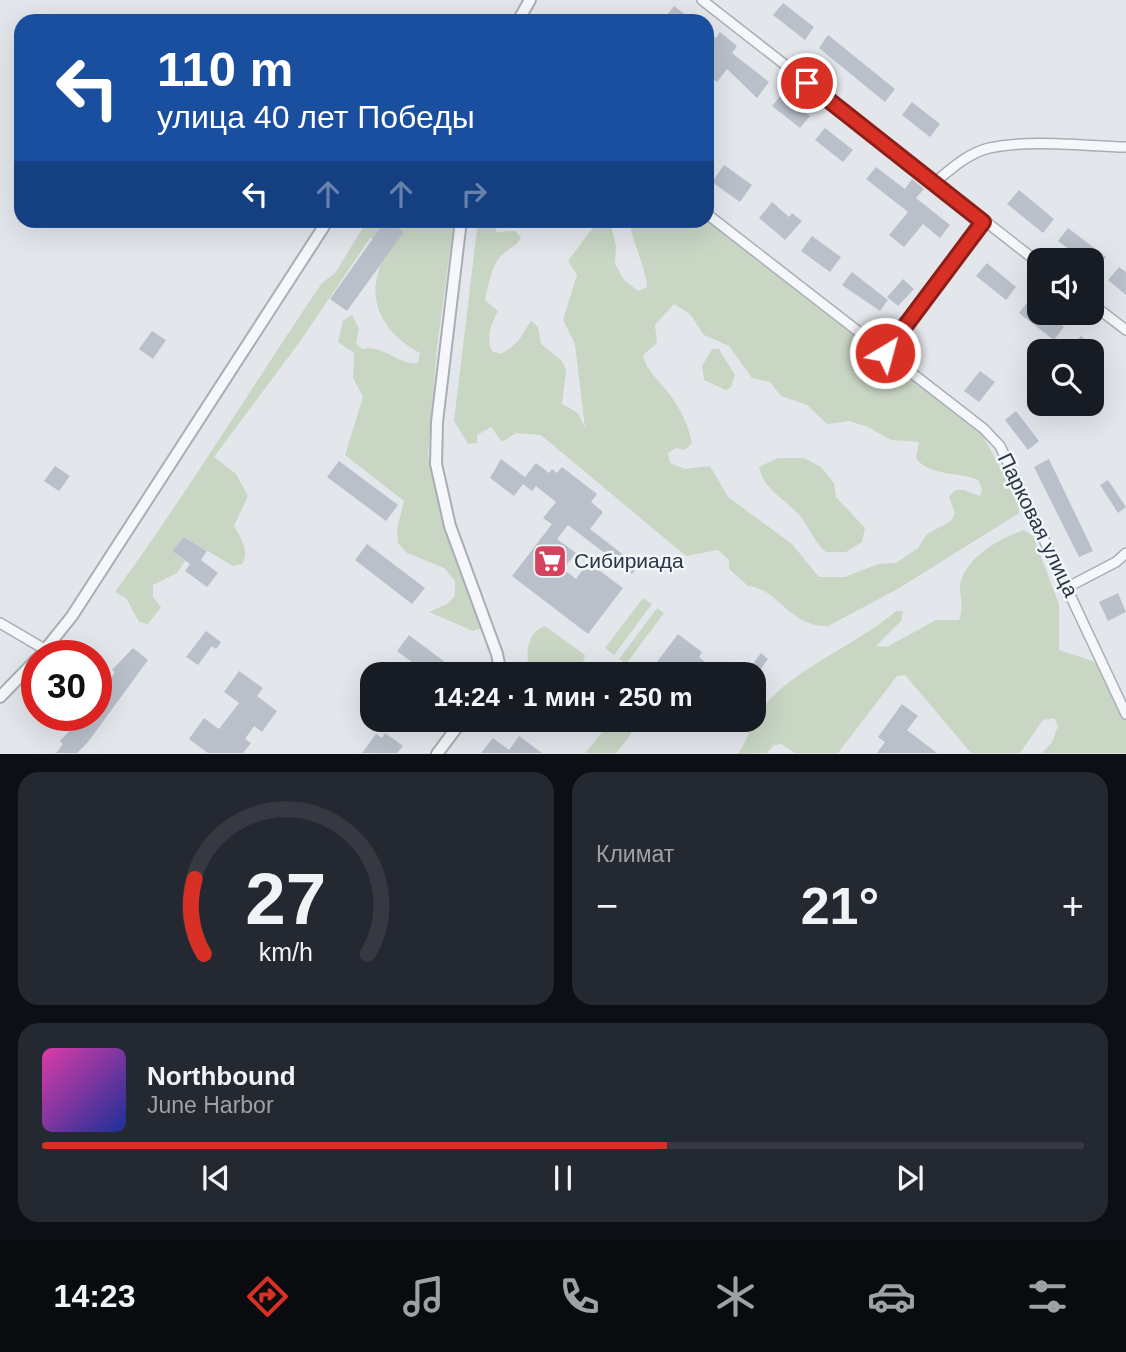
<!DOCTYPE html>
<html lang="ru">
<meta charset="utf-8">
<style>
body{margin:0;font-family:Helvetica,sans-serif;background:#242831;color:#f1f3f6;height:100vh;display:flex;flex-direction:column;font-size:26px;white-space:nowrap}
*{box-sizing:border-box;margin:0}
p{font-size:23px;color:#9ea1a6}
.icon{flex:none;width:38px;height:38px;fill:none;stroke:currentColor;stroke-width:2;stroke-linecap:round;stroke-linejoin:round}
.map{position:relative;height:754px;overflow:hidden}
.details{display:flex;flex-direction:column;gap:18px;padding:18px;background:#0d0f14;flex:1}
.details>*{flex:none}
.hud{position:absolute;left:14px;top:14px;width:700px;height:214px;border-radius:21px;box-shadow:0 7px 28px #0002;background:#1a4fa0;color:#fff;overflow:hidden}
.buttons{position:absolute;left:1027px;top:248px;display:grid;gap:14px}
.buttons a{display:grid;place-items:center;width:77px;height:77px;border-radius:14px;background:#171b24;box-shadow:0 7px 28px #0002;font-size:35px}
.speed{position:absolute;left:21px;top:640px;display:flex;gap:14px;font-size:35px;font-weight:700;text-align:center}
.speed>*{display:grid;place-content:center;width:91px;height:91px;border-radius:50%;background:#171b24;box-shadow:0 7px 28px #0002;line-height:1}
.speed .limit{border:10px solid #d22;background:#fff;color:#111}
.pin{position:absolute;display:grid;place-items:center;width:60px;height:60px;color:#fff;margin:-30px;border:4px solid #fff;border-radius:50%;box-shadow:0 2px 7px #0007}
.me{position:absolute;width:77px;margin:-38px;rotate:37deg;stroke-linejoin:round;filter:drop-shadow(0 0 5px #0008)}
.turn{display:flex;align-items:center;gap:24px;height:147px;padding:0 28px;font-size:32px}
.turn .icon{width:91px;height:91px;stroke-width:2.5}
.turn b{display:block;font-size:49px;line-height:60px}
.lanes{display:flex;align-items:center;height:66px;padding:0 28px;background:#0003;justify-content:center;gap:35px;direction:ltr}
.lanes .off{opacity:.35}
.big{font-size:52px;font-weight:700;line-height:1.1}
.details .tile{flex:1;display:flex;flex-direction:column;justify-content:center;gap:10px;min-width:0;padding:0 24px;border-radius:21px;background:#242831}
.details .dial{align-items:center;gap:0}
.dial svg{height:182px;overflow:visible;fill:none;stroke:#363941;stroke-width:7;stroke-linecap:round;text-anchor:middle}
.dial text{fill:#f1f3f6;stroke:none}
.song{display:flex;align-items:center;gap:21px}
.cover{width:84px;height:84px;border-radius:10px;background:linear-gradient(135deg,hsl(320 70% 55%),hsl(230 70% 35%))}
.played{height:7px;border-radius:4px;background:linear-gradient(90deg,#d93025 60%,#363941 60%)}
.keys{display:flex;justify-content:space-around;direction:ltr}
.heat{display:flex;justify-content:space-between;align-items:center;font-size:38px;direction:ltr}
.details .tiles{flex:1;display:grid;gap:18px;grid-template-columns:1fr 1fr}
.tile:last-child{grid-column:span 2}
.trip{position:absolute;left:360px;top:662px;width:406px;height:70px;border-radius:21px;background:#171b24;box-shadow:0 7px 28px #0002;font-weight:700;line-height:70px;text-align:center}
.menu{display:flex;height:112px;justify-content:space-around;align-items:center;background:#090b0e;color:#9ea1a6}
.menu .icon{width:49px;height:49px}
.menu .active{color:#d93025}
.menu b{font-size:32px;color:#f1f3f6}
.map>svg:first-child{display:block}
</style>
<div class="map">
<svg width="1126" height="754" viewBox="0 0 1126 754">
<rect width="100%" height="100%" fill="#e3e7ec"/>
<path fill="#c9d6c4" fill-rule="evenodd" d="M 707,217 L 983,436 L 1019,501 L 1019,513 L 896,590 L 828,626 C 790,628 777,587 748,586 L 729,569 L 729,560 L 718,550 L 686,556 L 541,435 L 516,433 L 502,442 L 491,427 L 477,435 L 477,443 L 468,444 L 454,421 L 478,221 L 497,221 L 496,232 L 515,231 L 521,238 C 516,247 507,249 500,257 C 491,267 488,287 485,300 L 498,311 C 491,325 486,336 492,351 L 500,354 C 520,344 520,337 531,321 L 538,327 L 541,344 L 562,361 L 566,370 L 562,404 L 578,413 L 585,428 L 575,344 L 563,320 L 577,275 L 568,261 L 592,229 L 591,221 L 610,221 L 616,246 L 615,264 L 624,280 L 638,291 L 647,287 C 647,272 632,240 629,221 L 707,220 ZM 674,304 L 690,314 L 704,335 L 729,346 L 752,378 L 770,382 L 781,396 L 807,405 L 827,424 L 849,421 L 868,427 L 891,440 L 919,442 L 916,459 C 933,477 956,471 978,480 L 982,489 L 980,496 L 964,490 L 955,490 L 949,497 L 955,513 L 951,521 L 927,534 L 918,548 L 896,563 L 878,564 L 845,577 L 819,577 L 792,544 L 728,497 L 710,466 L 685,469 L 670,463 L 668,453 L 676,448 L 685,450 L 692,443 C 689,426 679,406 668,392 C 658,379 647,372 643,355 L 657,343 L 655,325 Z
M 367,221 L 454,221 L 437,347 L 428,455 L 447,535 L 482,626 L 480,629 L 473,631 L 429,612 L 447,604 L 455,596 L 455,581 L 444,568 L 407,553 L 398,543 L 397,529 L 404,501 L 345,455 L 363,397 L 353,378 L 354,353 L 338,342 L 343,321 L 352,315 L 359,329 L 356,343 L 362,349 C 384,344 397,365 418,363 L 420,353 C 392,339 369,311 377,277 C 381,261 384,255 379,239 L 370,238 L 301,340 L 214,457 L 236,474 L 248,496 L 234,526 C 241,538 250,551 242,564 L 233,566 L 184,537 L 172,551 L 185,561 L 177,573 L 153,585 L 153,597 L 161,607 L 148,624 L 139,622 L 126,598 L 115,592 C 188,492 252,386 322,283 L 335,273 Z
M 712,349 L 719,349 L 735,375 L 731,387 L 726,390 L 704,380 L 702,366 Z
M 778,458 L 804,458 L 821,467 L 834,483 L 836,497 L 865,528 L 862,542 L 846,552 L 826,552 C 814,542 810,528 800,516 C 786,500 763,489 759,467 Z
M 1024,530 L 1033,536 L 1059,604 L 1059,650 L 1093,661 L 1103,670 L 1126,720 L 1126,753 L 1042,753 L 1052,742 L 1058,726 L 1054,718 L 1043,720 L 1020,753 L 971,753 L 905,675 L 897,676 L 838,753 L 795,753 L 781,744 L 774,745 L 767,753 L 738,754 C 748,739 753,719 764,706 C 799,665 855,646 896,611 L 903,611 L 901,621 L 876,646 L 887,647 L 936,620 L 959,620 C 964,609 960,599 960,587 C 962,559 1000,538 1024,530 Z
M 643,598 L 652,604 L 614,655 L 605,648 Z
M 657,608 L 664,613 L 626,664 L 619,659 Z
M 545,626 L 585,655 L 584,660 L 572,674 L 531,674 C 525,657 525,633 545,626 Z
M 613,719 L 621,719 L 632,728 L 631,734 L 616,753 L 585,753 Z"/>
<path fill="#bac0ca" d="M 783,3 L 814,27 L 805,40 L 773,15 Z
M 674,6 L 694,21 L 662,21 Z
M 707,31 L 716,38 L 720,32 L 737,46 L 732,53 L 769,82 L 757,98 L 727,69 L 717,82 L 707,75 Z
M 828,35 L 895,89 L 885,102 L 819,48 Z
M 782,94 L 810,116 L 800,128 L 772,106 Z
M 912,102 L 940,124 L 930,137 L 902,115 Z
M 825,128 L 853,150 L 843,162 L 815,140 Z
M 724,165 L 752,185 L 740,202 L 712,182 Z
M 876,167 L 905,189 L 912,179 L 924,189 L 916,198 L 950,225 L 940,238 L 923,224 L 904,247 L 889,235 L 908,212 L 866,179 Z
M 1019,190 L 1054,219 L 1043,233 L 1007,204 Z
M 772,202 L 789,217 L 792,213 L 802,221 L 785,240 L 759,218 Z
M 386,220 L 404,232 L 347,311 L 330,299 Z
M 1068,228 L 1106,257 L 1097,270 L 1092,266 L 1092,261 L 1085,261 L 1058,241 Z
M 812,236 L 841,257 L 830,272 L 801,251 Z
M 987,263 L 1016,287 L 1006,300 L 976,276 Z
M 1119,267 L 1126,272 L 1126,295 L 1108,280 Z
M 852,272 L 888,300 L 880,311 L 842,285 Z
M 903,279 L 914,289 L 898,306 L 887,297 Z
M 1030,299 L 1040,307 L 1040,313 L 1047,313 L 1064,327 L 1054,340 L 1019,313 Z
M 152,331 L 166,340 L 153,359 L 139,349 Z
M 1081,336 L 1102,356 L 1092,367 L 1092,352 L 1066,352 Z
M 980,371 L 995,382 L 979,402 L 964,391 Z
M 1016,411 L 1039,441 L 1028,450 L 1005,420 Z
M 501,459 L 525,477 L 536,463 L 549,473 L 552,469 L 557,473 L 562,467 L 597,494 L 591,502 L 603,512 L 590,529 L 638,566 L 632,574 L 568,525 L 557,539 L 576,553 L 563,569 L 576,579 L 588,562 L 623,588 L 588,634 L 512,576 L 552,524 L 543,518 L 556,502 L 536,486 L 532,491 L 523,484 L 514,496 L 490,478 Z
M 1049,459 L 1093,551 L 1079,557 L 1034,467 Z
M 339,461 L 398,505 L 386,521 L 327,477 Z
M 55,466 L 70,476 L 59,491 L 44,481 Z
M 1108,480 L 1126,507 L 1118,513 L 1100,485 Z
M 184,537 L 207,551 L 201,560 L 218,573 L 207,587 L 185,571 L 190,564 L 172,551 Z
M 367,544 L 425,588 L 412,604 L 355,560 Z
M 1118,593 L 1126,612 L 1108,621 L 1099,602 Z
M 206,631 L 221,642 L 216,649 L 212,646 L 198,665 L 186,657 Z
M 678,634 L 702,652 L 699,657 L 720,674 L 648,674 Z
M 409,635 L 461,674 L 428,674 L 397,651 Z
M 133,648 L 148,660 L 88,742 L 77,753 L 56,753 L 63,744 L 60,741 L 83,716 L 96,716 L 96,698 L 115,672 L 112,670 Z
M 761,653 L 768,659 L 757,674 L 727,674 L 734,664 L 746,673 Z
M 239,671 L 263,688 L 257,696 L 277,711 L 262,732 L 254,726 L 245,739 L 251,743 L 243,753 L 208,753 L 189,739 L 204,718 L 219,729 L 239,703 L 224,692 Z
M 902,704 L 918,716 L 907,730 L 937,753 L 877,753 L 885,742 L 878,737 Z
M 385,733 L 403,746 L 397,753 L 362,753 L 376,734 L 382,738 Z
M 519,736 L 542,753 L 481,753 L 493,738 L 509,750 Z"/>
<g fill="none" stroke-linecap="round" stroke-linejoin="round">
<g stroke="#a8aeb7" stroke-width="12">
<path id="minor" d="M 702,0 L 1040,264
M 934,183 C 950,170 968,153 989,148 C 1030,139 1084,146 1126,147
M 707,214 L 984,429 L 1000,446 L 1126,714
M 1092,304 L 1126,330
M 885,353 L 983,222
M 1068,587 L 1116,562 L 1126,553
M 0,623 L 46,650"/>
</g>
<g stroke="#a8aeb7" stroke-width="14">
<path id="tertiary" d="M 518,21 L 530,0
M 461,220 L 437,422 L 436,464 L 450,526 L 497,654 L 499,664 L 496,674
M 40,656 L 72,616 L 328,220
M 0,697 L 37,659
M 437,754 L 463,719"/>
</g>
<use href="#minor" stroke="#f6f7fa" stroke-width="9"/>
<use href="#tertiary" stroke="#f6f7fa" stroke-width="10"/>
</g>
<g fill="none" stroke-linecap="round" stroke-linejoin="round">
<g stroke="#8d1f18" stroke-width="18">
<path id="route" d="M 807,83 L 983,222 L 885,353"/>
</g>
<use href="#route" stroke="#d93025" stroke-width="12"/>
</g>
<defs>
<g id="supermarket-square" transform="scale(1.75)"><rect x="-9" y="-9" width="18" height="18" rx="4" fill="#d6435f" stroke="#f3f6f9"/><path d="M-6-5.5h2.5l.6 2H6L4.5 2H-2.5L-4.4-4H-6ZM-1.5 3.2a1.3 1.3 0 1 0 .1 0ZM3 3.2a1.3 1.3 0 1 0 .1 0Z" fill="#fff"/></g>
</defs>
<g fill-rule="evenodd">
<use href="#supermarket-square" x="550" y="561"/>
</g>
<g text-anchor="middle" stroke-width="5" stroke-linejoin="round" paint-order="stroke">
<g font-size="21" fill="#2a3545" stroke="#f3f6f9">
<text transform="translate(1038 525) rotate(64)" y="7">Парковая улица</text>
</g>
<g font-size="21" fill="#2a3545" stroke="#f3f6f9" text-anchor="start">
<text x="574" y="568">Сибириада</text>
</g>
</g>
</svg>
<div class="buttons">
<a><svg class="icon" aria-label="sound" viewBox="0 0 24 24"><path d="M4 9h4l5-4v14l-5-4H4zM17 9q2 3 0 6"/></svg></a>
<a><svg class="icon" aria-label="search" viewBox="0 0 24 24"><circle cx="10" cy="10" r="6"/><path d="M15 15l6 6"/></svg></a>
</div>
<div class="speed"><div class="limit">30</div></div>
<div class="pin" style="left:807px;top:83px;background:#d93025"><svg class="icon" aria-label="arrive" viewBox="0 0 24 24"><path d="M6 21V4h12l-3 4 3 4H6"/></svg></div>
<svg class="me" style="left:885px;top:353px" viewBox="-20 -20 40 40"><circle r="17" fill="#d93025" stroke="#fff" stroke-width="3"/><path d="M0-11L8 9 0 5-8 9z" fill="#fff"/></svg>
<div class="trip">14:24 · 1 мин · 250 m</div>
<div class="hud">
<div class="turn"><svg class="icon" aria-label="left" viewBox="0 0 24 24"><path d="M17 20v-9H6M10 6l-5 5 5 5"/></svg><div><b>110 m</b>улица 40 лет Победы</div></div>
<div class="lanes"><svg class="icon" aria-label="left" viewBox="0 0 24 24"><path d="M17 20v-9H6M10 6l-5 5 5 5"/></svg><svg class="icon off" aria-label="ahead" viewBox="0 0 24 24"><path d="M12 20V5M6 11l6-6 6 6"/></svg><svg class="icon off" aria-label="ahead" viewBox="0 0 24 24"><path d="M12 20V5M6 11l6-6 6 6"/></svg><svg class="icon off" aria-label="right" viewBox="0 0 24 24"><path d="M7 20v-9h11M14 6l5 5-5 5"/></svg></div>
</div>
</div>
<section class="details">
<div class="tiles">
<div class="tile dial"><svg viewBox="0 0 100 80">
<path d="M14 69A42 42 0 1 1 86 69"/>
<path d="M14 69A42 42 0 0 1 10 36" stroke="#d93025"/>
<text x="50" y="56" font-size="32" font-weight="700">27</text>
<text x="50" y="72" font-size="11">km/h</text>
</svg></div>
<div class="tile"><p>Климат</p>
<div class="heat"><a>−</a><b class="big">21°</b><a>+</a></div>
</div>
<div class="tile">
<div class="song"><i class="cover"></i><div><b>Northbound</b><p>June Harbor</p></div></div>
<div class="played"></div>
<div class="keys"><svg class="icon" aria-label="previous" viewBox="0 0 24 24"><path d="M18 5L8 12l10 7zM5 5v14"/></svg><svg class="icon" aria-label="pause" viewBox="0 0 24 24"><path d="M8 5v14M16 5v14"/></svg><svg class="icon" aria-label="next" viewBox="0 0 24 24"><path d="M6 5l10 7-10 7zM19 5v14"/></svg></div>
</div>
</div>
</section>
<nav class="menu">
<b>14:23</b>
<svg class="icon active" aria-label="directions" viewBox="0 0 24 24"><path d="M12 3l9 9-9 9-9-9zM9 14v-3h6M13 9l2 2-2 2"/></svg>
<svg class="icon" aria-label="music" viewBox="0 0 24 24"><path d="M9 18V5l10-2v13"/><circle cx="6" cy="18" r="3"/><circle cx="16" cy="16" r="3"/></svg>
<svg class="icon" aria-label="phone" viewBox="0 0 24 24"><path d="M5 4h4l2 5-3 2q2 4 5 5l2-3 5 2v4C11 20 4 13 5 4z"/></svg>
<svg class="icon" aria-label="climate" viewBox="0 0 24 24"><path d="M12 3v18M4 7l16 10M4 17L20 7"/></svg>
<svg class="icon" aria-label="car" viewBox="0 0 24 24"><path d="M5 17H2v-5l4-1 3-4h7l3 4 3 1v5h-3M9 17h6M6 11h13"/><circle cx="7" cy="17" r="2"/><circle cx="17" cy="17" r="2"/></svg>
<svg class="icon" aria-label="filters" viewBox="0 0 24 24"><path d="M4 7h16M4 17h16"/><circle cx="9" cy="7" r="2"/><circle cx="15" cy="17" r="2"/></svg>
</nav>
